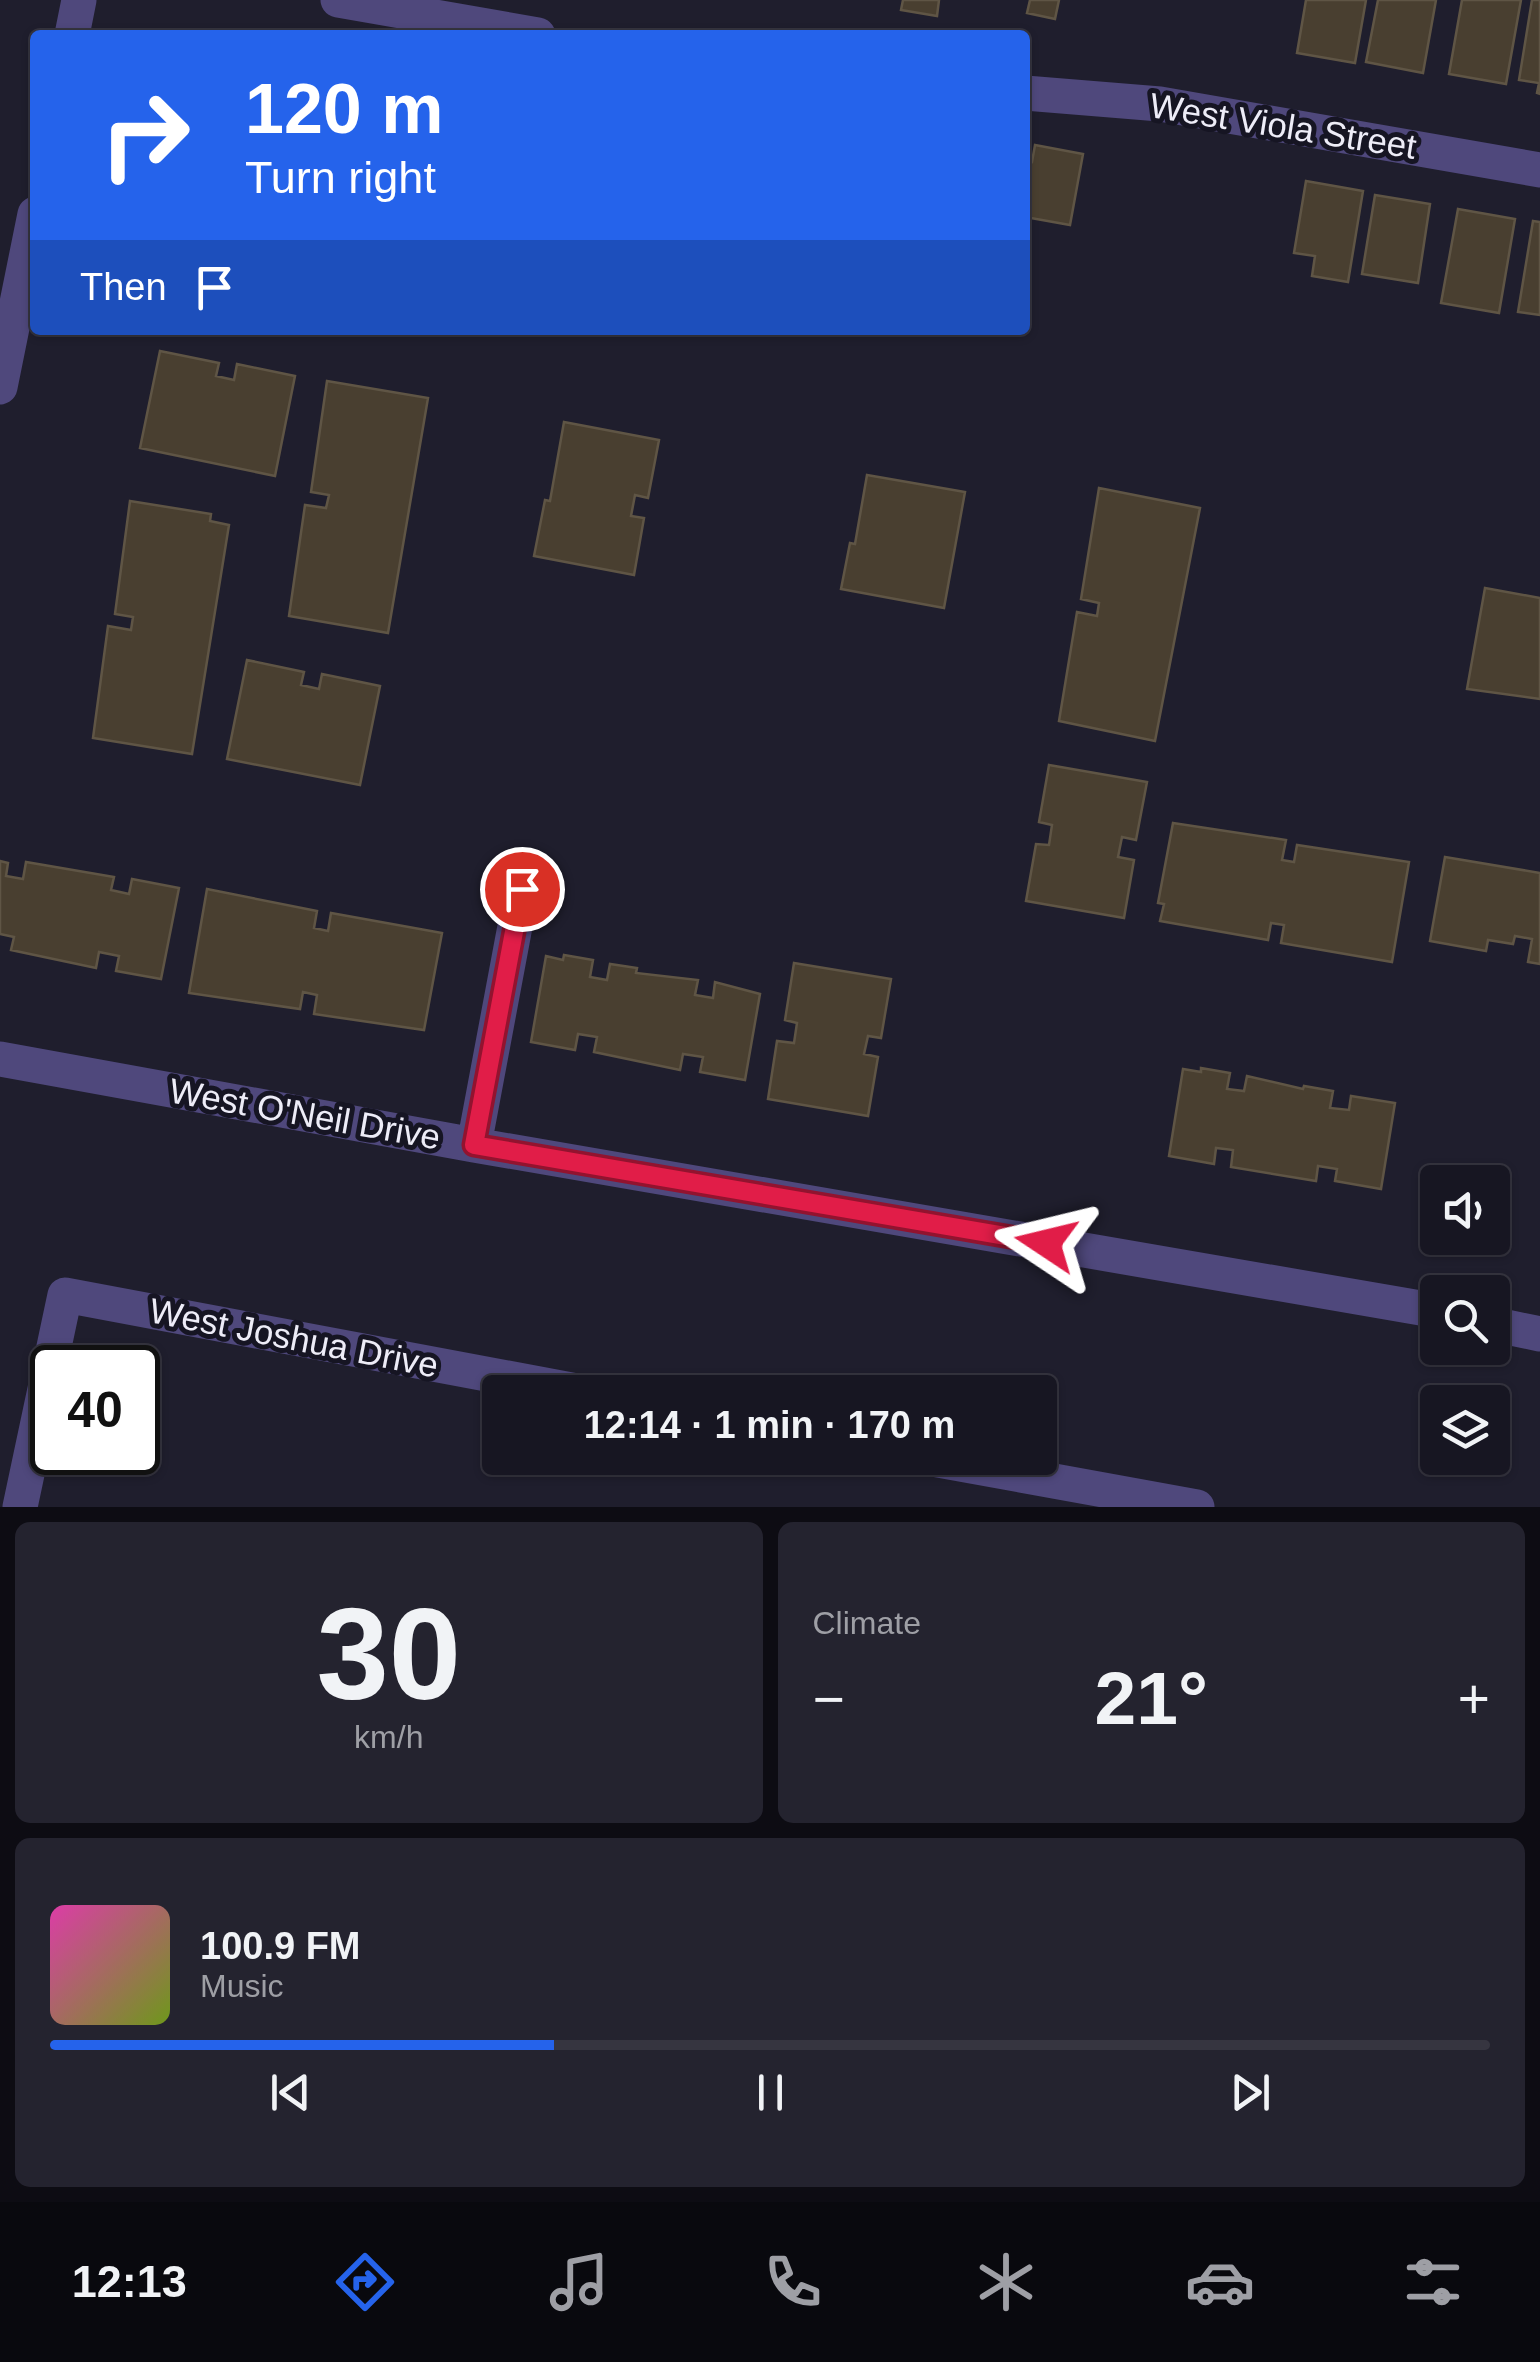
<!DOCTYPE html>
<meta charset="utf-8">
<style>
body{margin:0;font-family:Helvetica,sans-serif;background:#24232f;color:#f1f3f6;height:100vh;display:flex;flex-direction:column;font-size:38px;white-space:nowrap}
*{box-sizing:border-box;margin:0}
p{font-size:32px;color:#9e9fa5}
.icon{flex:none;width:55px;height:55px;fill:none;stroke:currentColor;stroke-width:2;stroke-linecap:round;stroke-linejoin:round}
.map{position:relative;height:1507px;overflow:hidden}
.drawer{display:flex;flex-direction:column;gap:15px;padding:15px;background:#0d0c13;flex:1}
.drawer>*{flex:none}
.hud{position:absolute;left:30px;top:30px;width:1000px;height:305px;border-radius:10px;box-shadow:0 2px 8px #0004,0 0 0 2px #363540;background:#2563eb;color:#fff;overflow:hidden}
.controls{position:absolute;left:1420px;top:1165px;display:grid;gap:20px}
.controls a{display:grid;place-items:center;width:90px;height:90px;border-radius:10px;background:#171622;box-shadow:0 2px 8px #0004,0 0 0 2px #363540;font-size:50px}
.speed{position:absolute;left:30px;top:1345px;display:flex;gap:20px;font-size:50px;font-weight:700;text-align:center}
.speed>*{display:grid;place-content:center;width:130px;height:130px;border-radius:50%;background:#171622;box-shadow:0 2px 8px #0004,0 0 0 2px #363540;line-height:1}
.speed .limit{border:5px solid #111;border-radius:15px;background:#fff;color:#111}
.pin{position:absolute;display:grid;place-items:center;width:85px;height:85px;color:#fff;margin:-42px;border:5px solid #fff;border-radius:50%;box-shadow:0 2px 10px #0007}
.me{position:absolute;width:110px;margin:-55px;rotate:280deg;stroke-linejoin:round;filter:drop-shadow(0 0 8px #0008)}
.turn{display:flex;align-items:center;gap:35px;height:210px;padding:0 50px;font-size:45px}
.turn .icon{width:130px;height:130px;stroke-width:2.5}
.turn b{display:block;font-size:70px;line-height:85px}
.then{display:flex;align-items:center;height:95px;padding:0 50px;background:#0003;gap:20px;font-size:38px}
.big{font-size:75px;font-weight:600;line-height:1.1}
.drawer .card{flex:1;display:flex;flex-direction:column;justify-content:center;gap:15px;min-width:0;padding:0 35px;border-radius:15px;background:#24232f}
.drawer .dial{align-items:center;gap:0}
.dial b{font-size:130px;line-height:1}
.song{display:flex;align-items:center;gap:30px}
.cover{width:120px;height:120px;border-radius:15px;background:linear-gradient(135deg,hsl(320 70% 55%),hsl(80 70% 35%))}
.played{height:10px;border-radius:5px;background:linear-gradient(90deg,#2563eb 35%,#363540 35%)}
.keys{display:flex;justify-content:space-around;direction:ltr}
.heat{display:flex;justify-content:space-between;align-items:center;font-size:55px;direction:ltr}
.drawer .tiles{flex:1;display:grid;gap:15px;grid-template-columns:1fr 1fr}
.card:last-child{grid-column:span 2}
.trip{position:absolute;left:482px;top:1375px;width:575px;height:100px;border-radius:10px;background:#171622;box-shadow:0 2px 8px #0004,0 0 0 2px #363540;font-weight:600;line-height:100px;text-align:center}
.tabs{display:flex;height:160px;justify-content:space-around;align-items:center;background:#09090e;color:#9e9fa5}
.tabs .icon{width:70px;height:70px}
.tabs .on{color:#2563eb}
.tabs b{font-size:45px;color:#f1f3f6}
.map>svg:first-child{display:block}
</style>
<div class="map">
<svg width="1540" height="1507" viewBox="0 0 1540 1507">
<rect width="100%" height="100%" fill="#1f1e2d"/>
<path fill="#493f30" stroke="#5f5545" stroke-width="2.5" d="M 903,0 L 939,0 L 937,16 L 901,10 Z
M 1030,0 L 1059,0 L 1055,19 L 1027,13 Z
M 1306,0 L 1366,0 L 1355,63 L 1297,53 Z
M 1378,0 L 1436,0 L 1423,73 L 1366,62 Z
M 1462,0 L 1521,0 L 1506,84 L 1449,74 Z
M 1532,0 L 1540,0 L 1540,94 L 1537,93 L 1539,83 L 1519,80 Z
M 1035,145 L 1083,154 L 1070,225 L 1025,217 L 1025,161 L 1032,162 Z
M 1306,181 L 1363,191 L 1348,282 L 1312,276 L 1315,256 L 1294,253 Z
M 1375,195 L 1430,204 L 1418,283 L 1362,274 Z
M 1458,209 L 1515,219 L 1499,313 L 1441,303 Z
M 1533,221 L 1540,222 L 1540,315 L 1518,312 Z
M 160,351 L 219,363 L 216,376 L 234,380 L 237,364 L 295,376 L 275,476 L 140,448 Z
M 327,381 L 428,398 L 388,633 L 289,616 L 305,505 L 326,508 L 329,495 L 311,492 Z
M 564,422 L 659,440 L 648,498 L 635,495 L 631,516 L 644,518 L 634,575 L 534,556 L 545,500 L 550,501 Z
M 867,475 L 965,492 L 944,608 L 841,589 L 850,543 L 855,544 Z
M 1099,488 L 1200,508 L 1155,741 L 1059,721 L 1077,612 L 1097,616 L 1099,603 L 1081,599 Z
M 130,501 L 211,514 L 210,521 L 229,525 L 192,754 L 93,738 L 108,626 L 131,630 L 133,617 L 115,614 Z
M 1485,588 L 1540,598 L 1540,699 L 1467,689 Z
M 247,660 L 304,672 L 301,685 L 319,689 L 322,674 L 380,686 L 360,785 L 227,759 Z
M 1049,765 L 1147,782 L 1136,840 L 1122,837 L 1118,857 L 1134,860 L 1124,918 L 1026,901 L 1036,844 L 1049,845 L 1052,825 L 1039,822 Z
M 1173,823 L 1286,840 L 1282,860 L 1294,862 L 1297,845 L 1409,862 L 1392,962 L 1281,943 L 1284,925 L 1271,923 L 1268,940 L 1160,921 L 1164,904 L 1158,903 Z
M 1445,857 L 1540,873 L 1540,964 L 1528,962 L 1532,939 L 1515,936 L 1513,944 L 1488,940 L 1486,951 L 1430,941 Z
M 0,861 L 8,863 L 6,876 L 23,879 L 26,862 L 114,877 L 111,890 L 129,894 L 132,879 L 179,888 L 161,979 L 116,971 L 119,956 L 99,952 L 96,968 L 11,950 L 14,937 L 0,934 Z
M 207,889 L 317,911 L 314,928 L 328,931 L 331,913 L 442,933 L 424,1030 L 314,1014 L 317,995 L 303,992 L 300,1009 L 189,993 Z
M 564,955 L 593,960 L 590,977 L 607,980 L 610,964 L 637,968 L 636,973 L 698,980 L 695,995 L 713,998 L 715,982 L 760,994 L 745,1080 L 700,1072 L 703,1057 L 683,1054 L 680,1070 L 594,1052 L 597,1037 L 578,1034 L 575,1050 L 531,1042 L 546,956 L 563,960 Z
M 794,963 L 891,979 L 881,1038 L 868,1036 L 864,1054 L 878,1057 L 868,1116 L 768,1099 L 777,1041 L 794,1043 L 797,1023 L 785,1020 Z
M 1201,1068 L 1230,1073 L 1227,1089 L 1244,1091 L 1247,1076 L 1303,1089 L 1304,1086 L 1333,1091 L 1330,1108 L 1349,1110 L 1351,1096 L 1395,1103 L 1381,1189 L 1335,1181 L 1337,1169 L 1318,1166 L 1316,1181 L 1231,1167 L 1233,1150 L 1216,1148 L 1214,1164 L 1169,1156 L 1183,1069 L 1201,1072 Z"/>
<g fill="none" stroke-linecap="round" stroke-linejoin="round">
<path stroke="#4f487c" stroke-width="35" d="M 338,0 L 538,35
M 72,35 L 79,0
M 1025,93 L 1160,104 L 1540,170
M 0,387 L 35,214
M 0,1059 L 474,1145 L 1438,1311
M 474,1145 L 522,889
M 1492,1324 L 1540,1334
M 927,1458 L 1197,1507
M 20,1507 L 65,1295 L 582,1392"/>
</g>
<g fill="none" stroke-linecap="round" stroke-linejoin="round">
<g stroke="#92132f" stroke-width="25">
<path id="route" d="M 522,889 L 474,1145 L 1046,1243"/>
</g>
<use href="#route" stroke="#e11d48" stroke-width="18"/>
</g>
<g text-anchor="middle" stroke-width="10" stroke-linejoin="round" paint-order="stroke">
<g font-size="35" fill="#edecf7" stroke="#161523">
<text transform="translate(1283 126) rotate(9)" y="12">West Viola Street</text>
<text transform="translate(305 1114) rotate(10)" y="12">West O'Neil Drive</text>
<text transform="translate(294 1338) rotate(11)" y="12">West Joshua Drive</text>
</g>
</g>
</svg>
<div class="controls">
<a><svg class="icon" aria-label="sound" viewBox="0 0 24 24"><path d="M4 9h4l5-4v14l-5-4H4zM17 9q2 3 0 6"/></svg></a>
<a><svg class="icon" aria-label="search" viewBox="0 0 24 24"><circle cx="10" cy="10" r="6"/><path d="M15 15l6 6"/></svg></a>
<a><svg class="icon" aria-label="layers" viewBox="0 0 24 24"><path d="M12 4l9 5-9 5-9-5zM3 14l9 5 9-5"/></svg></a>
</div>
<div class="speed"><div class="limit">40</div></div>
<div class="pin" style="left:522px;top:889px;background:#d93025"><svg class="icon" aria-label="arrive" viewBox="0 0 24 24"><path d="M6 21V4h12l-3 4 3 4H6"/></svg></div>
<svg class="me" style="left:1046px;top:1243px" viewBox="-20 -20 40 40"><path d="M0-17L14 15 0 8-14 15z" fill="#e11d48" stroke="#fff" stroke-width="4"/></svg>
<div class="trip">12:14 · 1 min · 170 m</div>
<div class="hud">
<div class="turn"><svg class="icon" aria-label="right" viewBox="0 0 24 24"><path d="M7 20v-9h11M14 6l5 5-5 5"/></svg><div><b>120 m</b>Turn right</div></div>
<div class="then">Then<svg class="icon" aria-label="arrive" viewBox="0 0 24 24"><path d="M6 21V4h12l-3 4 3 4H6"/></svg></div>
</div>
</div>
<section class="drawer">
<div class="tiles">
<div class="card dial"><b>30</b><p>km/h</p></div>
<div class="card"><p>Climate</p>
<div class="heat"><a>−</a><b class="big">21°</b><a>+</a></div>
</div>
<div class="card">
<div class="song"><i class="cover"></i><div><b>100.9 FM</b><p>Music</p></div></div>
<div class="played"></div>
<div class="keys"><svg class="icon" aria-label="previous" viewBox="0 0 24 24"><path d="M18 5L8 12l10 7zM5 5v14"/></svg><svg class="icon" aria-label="pause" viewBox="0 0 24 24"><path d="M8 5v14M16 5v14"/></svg><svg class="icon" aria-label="next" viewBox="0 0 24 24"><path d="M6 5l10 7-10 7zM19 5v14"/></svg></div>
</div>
</div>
</section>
<nav class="tabs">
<b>12:13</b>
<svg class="icon on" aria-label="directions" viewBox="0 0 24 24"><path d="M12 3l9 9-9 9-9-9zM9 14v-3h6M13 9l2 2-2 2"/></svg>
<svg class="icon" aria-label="music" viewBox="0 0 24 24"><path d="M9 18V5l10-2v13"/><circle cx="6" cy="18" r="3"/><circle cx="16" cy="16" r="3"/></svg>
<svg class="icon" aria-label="phone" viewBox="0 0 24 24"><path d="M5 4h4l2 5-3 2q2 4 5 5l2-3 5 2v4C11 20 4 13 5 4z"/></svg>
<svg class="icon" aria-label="climate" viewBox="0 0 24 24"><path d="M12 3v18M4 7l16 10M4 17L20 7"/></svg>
<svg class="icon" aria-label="car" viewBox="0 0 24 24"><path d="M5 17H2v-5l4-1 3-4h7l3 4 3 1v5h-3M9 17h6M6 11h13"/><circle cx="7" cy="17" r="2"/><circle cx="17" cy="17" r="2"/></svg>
<svg class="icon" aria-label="filters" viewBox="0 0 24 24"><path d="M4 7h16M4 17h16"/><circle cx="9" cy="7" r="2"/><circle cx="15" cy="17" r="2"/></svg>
</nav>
